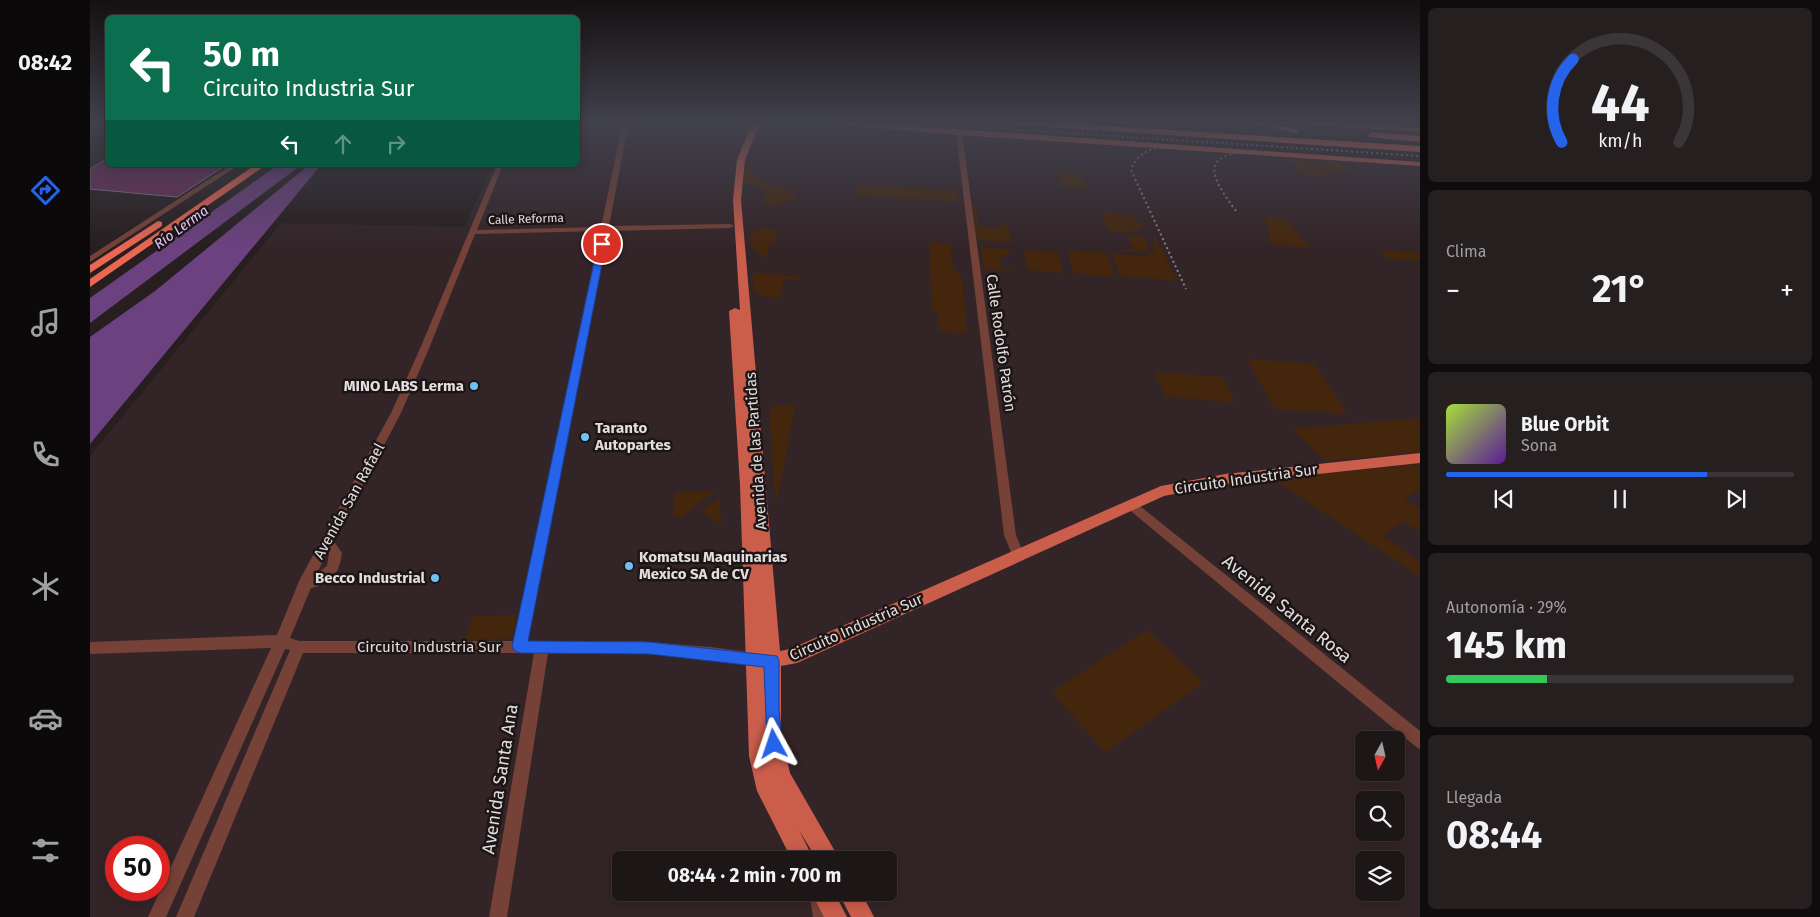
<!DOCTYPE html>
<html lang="es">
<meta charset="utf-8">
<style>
body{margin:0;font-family:"Fira Sans",sans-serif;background:#251f20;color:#f1f3f6;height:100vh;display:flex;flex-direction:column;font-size:19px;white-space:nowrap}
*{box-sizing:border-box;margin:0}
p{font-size:16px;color:#a09fa1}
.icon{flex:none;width:28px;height:28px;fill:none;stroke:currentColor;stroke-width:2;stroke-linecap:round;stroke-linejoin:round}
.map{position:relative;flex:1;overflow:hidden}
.sheet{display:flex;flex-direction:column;gap:8px;padding:8px;background:#0f0c0d;width:400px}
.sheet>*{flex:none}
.top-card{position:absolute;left:15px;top:15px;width:475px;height:152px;border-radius:8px;box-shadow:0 2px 12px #0003,0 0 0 1px #3a3536;background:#0b6e4f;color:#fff;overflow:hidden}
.needle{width:32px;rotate:188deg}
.tools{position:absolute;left:1265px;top:731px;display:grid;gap:10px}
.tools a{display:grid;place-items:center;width:50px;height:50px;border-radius:8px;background:#1c1617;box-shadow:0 2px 12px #0003,0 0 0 1px #3a3536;font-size:25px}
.speed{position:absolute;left:15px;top:836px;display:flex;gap:10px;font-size:25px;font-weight:700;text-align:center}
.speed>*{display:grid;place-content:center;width:65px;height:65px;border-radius:50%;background:#1c1617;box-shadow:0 2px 12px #0003,0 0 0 1px #3a3536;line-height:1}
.speed .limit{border:8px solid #d22;background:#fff;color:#111}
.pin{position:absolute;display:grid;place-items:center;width:42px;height:42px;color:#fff;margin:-21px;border:2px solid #fff;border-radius:50%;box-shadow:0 1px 5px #0007}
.me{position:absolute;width:55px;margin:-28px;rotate:355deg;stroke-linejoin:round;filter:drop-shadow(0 0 4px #0008)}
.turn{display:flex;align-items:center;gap:18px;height:105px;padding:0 15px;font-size:22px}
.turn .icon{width:65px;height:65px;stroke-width:2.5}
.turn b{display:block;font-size:35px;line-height:42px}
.lanes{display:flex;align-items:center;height:48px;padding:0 15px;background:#0003;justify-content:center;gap:25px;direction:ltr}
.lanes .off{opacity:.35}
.big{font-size:38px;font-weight:700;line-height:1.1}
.sheet .widget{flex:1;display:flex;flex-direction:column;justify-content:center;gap:8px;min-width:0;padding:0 18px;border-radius:8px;background:#251f20}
.sheet .dial{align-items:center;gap:0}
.dial svg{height:130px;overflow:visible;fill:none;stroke:#3a3536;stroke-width:7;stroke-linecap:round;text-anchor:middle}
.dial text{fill:#f1f3f6;stroke:none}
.song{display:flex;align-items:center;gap:15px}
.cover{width:60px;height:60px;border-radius:8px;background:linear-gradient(135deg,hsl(80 70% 55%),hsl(270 70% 35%))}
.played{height:5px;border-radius:2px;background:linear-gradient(90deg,#2563eb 75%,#3a3536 75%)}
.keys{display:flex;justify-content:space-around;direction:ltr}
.heat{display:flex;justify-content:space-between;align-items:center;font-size:28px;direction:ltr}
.charge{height:8px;border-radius:4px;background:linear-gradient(90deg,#34c759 29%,#3a3536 0)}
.trip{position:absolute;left:522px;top:851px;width:285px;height:50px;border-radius:8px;background:#1c1617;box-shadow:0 2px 12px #0003,0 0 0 1px #3a3536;font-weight:700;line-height:50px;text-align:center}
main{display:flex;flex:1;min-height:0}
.tab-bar{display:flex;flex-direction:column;width:90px;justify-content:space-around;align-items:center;background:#0b0909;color:#a09fa1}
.tab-bar .icon{width:35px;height:35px}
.tab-bar .active{color:#2563eb}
.tab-bar b{font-size:22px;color:#f1f3f6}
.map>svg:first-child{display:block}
</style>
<main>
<nav class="tab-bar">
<b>08:42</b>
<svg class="icon active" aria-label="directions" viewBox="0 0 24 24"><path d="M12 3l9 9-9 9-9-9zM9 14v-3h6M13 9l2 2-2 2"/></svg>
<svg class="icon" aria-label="music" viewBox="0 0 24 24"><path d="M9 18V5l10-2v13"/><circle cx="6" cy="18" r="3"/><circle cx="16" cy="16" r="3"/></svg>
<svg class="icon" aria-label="phone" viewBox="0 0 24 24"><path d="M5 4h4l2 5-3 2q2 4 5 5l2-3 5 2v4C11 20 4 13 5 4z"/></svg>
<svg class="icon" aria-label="climate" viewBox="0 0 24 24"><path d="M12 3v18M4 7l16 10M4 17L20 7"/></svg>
<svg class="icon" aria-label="car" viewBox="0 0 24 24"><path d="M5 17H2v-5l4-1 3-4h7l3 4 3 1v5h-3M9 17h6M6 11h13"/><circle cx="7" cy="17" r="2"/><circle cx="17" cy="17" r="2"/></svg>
<svg class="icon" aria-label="filters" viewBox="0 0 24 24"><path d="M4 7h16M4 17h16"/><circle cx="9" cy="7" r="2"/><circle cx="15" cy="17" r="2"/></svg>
</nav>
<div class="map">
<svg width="1330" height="917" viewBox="0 0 1330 917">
<rect width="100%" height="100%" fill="#261e1f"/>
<path fill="#332427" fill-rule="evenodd" d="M 488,121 L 707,121 L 830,133 L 1330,166 L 1330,917 L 0,917 L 0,456 L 191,223 L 374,227 L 403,165 L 488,165 ZM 1274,740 L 1306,740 L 1306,772 L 1274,772 ZM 1274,800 L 1306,800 L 1306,832 L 1274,832 ZM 26,848 L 69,848 L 69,890 L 26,890 ZM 531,860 L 799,860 L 799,892 L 531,892 ZM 1274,860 L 1306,860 L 1306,892 L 1274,892 Z"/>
<path fill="#44260d" d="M 1198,160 L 1249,162 L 1260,170 L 1254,171 L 1255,173 L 1233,172 L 1237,177 L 1259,179 L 1211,175 Z
M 662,164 L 661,173 L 666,173 L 665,177 L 676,180 L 673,184 L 705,190 L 698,193 L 705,194 L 707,198 L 683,206 L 675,205 L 675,191 L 653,182 L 651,179 L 655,174 L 656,166 Z
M 967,172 L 992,174 L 997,189 L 971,187 Z
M 766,185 L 866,190 L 868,202 L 770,196 L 765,194 Z
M 882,206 L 886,206 L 889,227 L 909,229 L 909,223 L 918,227 L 921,242 L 887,240 Z
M 1011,212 L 1042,215 L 1052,225 L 1053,229 L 1037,233 L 1018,231 Z
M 1175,217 L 1196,219 L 1220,248 L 1181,245 Z
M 673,228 L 692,230 L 687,231 L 685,243 L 680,243 L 676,259 L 662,247 L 659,237 L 665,230 Z
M 1063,232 L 1087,281 L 1030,276 L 1022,254 L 1055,256 L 1065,251 Z
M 1038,235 L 1055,237 L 1058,249 L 1054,252 L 1032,252 L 1031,250 L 1041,249 L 1042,245 Z
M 839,242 L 860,244 L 863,267 L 872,278 L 877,334 L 849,331 L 848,311 L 842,311 Z
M 891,247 L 923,250 L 910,260 L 911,269 L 923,270 L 924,272 L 894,269 Z
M 934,250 L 968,253 L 973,273 L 938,270 Z
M 1289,250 L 1330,253 L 1330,261 L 1297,258 Z
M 987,251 L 1017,253 L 1025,277 L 984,273 L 978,252 Z
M 662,273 L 708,276 L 707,280 L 694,279 L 690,298 L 672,296 L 664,291 Z
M 1157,359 L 1224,364 L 1258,414 L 1185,409 Z
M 1065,372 L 1133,377 L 1145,403 L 1075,396 Z
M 689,405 L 705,406 L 686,507 L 679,413 L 682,407 Z
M 1330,418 L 1330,452 L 1235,461 L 1202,429 Z
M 1330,464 L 1330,489 L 1314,499 L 1330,509 L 1330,532 L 1313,521 L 1293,536 L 1330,562 L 1330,577 L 1183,479 Z
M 625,491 L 592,517 L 583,517 L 585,492 Z
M 630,497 L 631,525 L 611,511 Z
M 427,615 L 422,638 L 375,641 L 382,616 Z
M 1057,630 L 1114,683 L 1015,752 L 961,692 Z"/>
<path fill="#6c4180" d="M 188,165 L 211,165 L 0,323 L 0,298 Z
M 219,165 L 231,165 L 0,444 L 0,337 L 65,291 Z"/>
<path fill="#6c2c5a" stroke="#827a7f" d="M 18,158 L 18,165 L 136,165 L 87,197 L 0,189 L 0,169 Z"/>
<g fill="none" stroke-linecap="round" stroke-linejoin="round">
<path fill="#764137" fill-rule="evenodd" d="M 533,121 L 539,121 L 519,226 L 640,224 L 644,226 L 640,228 L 518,231 L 438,641 L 545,641 L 621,647 L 665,653 L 670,655 L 672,660 L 670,665 L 665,667 L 621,659 L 545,653 L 458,653 L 417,917 L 399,917 L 444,653 L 213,653 L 104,917 L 86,917 L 200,650 L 195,649 L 76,917 L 58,917 L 181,648 L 0,654 L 0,642 L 187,635 L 210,579 L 301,413 L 329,351 L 407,165 L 413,165 L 387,230 L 511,227 ZM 510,231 L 424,641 L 209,641 L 200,638 L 221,588 C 243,584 249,573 252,553 L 245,543 L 243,542 L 311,413 L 338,351 L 385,234 ZM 238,552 L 239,554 L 237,566 L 227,573 Z
M 1279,121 L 1286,121 L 1292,127 L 1287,128 Z
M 869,131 L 872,133 L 926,535 L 934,555 L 932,559 L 928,560 L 924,559 L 914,535 L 866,133 Z
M 141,165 L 149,165 L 0,262 L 0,256 Z
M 1041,500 L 1045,502 L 1330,731 L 1330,749 L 1325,746 L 1037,508 L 1035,505 L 1037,502 Z
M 719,892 L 735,892 L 741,917 L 723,917 Z"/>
<path fill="#cb5d4b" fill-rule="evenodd" d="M 663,121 L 671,121 L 655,160 L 651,200 L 690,651 L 700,649 L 1071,486 L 1135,474 L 1330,453 L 1330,463 L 1135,484 L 1074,496 L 707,663 L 691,666 L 691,732 L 700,773 L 750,860 L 727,860 L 709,830 L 724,860 L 702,860 L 667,791 L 659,756 L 650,485 L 639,311 L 645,308 L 650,310 L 643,200 L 647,160 Z
M 722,121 L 754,121 L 1330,162 L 1330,166 L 869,135 L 726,123 Z
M 1186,121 L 1226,121 L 1330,128 L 1330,132 L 1190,123 Z
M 721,892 L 744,892 L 757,917 L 734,917 Z
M 748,892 L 771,892 L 784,917 L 761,917 Z"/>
<path fill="#ec6752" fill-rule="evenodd" d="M 838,121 L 940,121 L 1330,146 L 1330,152 L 915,124 L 911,127 L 842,123 Z
M 1152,121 L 1170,121 L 1210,130 L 1206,133 Z
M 1282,132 L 1330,136 L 1330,142 L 1279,137 L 1278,135 Z
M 165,165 L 176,165 L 0,287 L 0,279 Z
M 68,221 L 72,222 L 72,226 L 0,273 L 0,265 Z"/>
<path stroke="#888182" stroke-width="2" stroke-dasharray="2 3" stroke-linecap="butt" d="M 792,121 L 1330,156
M 1086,145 C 1068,147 1047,150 1041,170 L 1096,289
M 1146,211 C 1120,176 1108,153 1166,151"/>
</g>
<linearGradient id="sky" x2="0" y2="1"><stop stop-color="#151011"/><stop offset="0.49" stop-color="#41414d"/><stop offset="1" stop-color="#41414d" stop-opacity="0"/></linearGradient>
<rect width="1330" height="249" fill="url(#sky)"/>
<path fill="#2563eb" stroke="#184099" d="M 512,242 L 516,244 L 438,641 L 559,642 L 687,656 L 689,661 L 689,709 L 692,744 L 690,750 L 684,752 L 679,750 L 677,744 L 674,667 L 559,654 L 430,653 L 425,651 L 422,647 L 508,244 Z"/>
<g fill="#70c1f4" stroke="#1c1516" stroke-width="2">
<circle cx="384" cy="386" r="5"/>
<circle cx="495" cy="437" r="5"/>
<circle cx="539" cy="566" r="5"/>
<circle cx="345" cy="578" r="5"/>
</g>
<g text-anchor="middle" stroke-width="5" stroke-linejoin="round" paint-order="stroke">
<g font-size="12" fill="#e3ddde" stroke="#1c1516">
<text transform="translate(436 219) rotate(-2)" y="4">Calle Reforma</text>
</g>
<g font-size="14" font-style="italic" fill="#e7c3f9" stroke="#1c1516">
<text transform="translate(91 227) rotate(-36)" y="5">Río Lerma</text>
</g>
<g font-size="15" fill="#e3ddde" stroke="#1c1516">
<text transform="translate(911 343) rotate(82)" y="5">Calle Rodolfo Patrón</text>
<text transform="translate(666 451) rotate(-94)" y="5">Avenida de las Partidas</text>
<text transform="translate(1156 479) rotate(-8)" y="5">Circuito Industria Sur</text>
<text transform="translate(259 501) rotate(-61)" y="5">Avenida San Rafael</text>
<text transform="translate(766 627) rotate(-24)" y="5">Circuito Industria Sur</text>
<text x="339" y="652">Circuito Industria Sur</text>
</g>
<g font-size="15" font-weight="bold" fill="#e3ddde" stroke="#1c1516" text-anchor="end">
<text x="374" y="391">MINO LABS Lerma</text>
<text x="505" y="433" text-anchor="start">Taranto<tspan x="505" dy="17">Autopartes</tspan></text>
<text x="549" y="562" text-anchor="start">Komatsu Maquinarias<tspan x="549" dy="17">Mexico SA de CV</tspan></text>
<text x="335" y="583">Becco Industrial</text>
</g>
<g font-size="18" fill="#e3ddde" stroke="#1c1516">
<text transform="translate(1197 609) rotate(39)" y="6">Avenida Santa Rosa</text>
<text transform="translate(410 779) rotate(-81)" y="6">Avenida Santa Ana</text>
</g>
</g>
</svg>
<div class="tools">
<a><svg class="needle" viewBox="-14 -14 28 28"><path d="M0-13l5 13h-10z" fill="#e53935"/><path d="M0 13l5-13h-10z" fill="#a09fa1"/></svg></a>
<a><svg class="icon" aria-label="search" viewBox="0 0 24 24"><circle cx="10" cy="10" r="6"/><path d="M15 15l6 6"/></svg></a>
<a><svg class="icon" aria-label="layers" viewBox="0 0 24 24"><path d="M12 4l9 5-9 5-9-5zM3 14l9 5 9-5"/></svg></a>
</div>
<div class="speed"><div class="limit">50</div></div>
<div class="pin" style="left:512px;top:244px;background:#d93025"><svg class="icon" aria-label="arrive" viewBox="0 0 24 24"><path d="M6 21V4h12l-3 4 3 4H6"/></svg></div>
<svg class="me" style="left:684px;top:744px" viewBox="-20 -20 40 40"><path d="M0-17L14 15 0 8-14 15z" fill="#2563eb" stroke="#fff" stroke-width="4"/></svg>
<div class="trip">08:44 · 2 min · 700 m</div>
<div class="top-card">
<div class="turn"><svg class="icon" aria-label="left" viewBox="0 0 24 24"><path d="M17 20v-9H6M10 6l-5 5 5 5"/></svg><div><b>50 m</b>Circuito Industria Sur</div></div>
<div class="lanes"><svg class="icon" aria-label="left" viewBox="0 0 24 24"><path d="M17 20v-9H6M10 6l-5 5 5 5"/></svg><svg class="icon off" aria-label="ahead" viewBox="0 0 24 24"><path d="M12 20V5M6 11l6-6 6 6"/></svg><svg class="icon off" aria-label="right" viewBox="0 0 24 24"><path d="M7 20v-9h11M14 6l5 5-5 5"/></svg></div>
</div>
</div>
<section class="sheet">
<div class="widget dial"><svg viewBox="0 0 100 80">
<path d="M14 69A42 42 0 1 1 86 69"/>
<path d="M14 69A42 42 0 0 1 21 18" stroke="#2563eb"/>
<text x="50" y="56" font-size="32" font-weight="700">44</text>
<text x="50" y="72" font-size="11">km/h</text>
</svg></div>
<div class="widget"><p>Clima</p>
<div class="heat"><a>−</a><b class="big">21°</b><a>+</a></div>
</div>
<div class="widget">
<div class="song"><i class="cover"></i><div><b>Blue Orbit</b><p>Sona</p></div></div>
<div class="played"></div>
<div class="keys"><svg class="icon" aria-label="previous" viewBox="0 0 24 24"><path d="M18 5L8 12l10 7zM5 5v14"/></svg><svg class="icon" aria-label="pause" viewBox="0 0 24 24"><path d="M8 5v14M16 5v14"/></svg><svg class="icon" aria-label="next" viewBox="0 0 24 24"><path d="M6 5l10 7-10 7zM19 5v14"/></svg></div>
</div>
<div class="widget"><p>Autonomía · 29%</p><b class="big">145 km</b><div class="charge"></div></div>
<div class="widget"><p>Llegada</p><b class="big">08:44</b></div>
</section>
</main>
